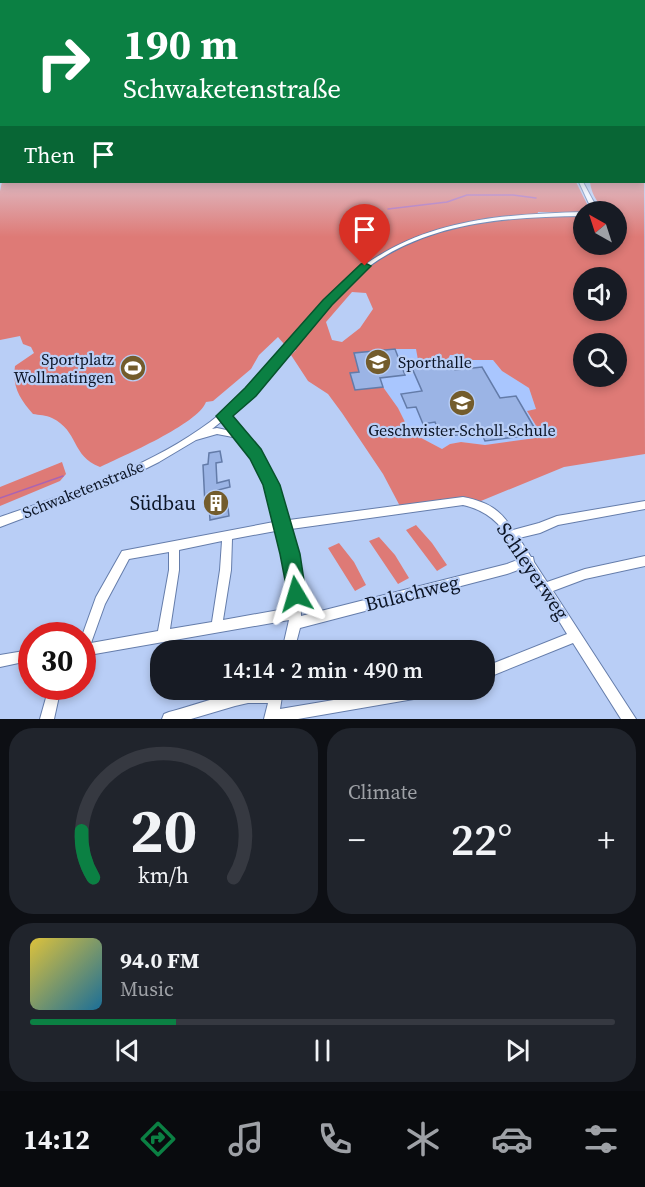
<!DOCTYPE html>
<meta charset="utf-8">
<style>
body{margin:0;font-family:"Source Serif 4",serif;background:#20242c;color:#f1f3f6;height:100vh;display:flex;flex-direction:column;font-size:22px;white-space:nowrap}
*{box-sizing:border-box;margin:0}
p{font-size:20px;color:#9ea1a6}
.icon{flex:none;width:33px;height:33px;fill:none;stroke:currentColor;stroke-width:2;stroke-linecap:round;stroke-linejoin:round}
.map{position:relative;height:719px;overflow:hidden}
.details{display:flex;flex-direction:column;gap:9px;padding:9px;background:#0d0f14;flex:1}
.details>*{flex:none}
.banner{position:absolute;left:0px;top:0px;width:645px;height:183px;box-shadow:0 3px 9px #0003;background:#0b8043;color:#fff;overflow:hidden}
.needle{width:39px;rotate:321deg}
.fabs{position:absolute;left:573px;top:201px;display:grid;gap:12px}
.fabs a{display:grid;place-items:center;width:54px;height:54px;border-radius:50%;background:#171b24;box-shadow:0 3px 9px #0003;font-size:30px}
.speed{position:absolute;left:18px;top:622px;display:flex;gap:12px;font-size:30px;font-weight:700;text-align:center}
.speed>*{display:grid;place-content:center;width:78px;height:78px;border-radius:50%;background:#171b24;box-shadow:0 3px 9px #0003;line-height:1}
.speed .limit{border:9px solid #d22;background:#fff;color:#111}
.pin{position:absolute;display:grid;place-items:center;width:51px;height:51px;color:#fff;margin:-62px -26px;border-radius:50% 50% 50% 0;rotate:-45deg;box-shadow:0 0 6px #0007}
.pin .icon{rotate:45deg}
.me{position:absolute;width:66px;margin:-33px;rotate:353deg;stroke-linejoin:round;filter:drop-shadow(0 0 4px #0008)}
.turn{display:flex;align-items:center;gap:21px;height:126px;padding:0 24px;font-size:27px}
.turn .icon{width:78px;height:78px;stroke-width:2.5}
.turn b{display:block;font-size:42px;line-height:51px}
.then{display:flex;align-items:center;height:57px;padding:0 24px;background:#0003;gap:12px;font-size:22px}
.big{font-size:45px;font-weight:600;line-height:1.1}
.details .tile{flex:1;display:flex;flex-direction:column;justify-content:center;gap:9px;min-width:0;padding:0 21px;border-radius:24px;background:#20242c}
.details .dial{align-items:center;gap:0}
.dial svg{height:156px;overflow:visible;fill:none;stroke:#363941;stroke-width:7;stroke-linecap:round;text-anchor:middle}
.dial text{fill:#f1f3f6;stroke:none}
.song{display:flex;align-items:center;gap:18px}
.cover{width:72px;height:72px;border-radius:9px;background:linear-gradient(135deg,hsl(50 70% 55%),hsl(200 70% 35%))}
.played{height:6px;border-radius:3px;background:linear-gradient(90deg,#0b8043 25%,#363941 25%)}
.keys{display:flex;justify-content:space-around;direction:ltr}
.heat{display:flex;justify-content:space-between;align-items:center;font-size:33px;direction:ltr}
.details .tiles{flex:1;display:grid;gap:9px;grid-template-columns:1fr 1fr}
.tile:last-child{grid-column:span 2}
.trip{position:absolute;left:150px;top:640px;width:345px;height:60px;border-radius:24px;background:#171b24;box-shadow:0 3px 9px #0003;font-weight:600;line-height:60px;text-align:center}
.dock{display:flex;height:96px;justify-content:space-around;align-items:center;background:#090b0e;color:#9ea1a6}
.dock .icon{width:42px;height:42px}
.dock .active{color:#0b8043}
.dock b{font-size:27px;color:#f1f3f6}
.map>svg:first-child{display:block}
</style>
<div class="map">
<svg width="645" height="719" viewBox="0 0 645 719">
<rect width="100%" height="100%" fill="#b9cef6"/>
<path fill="#a9c6fe" d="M 395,349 L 416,349 L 435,363 L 448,359 L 450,355 L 459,355 L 466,360 L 493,360 L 502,371 L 529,388 L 536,409 L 527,411 L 543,438 L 485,445 L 461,442 L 450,444 L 442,449 L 410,432 L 398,408 L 355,390 L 350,373 L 354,353 Z"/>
<path fill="#de7a76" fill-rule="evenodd" d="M 644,137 L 645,454 L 564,467 L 476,503 L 402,510 L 383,474 L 342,413 L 328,394 L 308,381 L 291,355 L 296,350 L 284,344 L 278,337 L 259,355 L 251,369 L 213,401 L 206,402 C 198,424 123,456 100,467 C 71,456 79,431 52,418 C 46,415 39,415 33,414 C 20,399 12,387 15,366 L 34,353 L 31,347 L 23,344 L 20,336 L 0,340 L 0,191 L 2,182 L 576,182 L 587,204 L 588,210 L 576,213 L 538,212 L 537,216 L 583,215 L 584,244 L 616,244 L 616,212 C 601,211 592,197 590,182 L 644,182 ZM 584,278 L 616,278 L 616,310 L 584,310 ZM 352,292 L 366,293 L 373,309 L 360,328 L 342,342 L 332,340 L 326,322 ZM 584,344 L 616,344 L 616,376 L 584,376 ZM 395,349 L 416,349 L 418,360 L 424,363 L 448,359 L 450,355 L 459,355 L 466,360 L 493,360 L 502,371 L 529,388 L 536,409 L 527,411 L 543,437 L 485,445 L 461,442 L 450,444 L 442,449 L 410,432 L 398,408 L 383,387 L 355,390 L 350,373 L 359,372 L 354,353 Z
M 62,462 L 66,474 L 60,481 L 0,506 L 0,487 Z
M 416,525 L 432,543 L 447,565 L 437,571 L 406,530 Z
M 379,537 L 395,555 L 409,578 L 398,584 L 369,541 Z
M 339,543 L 354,562 L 366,585 L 355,591 L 328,548 Z"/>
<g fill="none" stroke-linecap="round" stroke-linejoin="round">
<path stroke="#aa64b2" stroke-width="1.5" d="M 388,209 L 447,202 L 467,195 L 513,195 L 536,198
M 0,498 L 63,476"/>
</g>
<path fill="#9bb4e5" stroke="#637ba8" stroke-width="1.5" d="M 395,349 L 405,375 L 380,378 L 383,387 L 355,390 L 350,373 L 359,372 L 354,353 Z
M 452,363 L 455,370 L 482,367 L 500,398 L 516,396 L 538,434 L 485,441 L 481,432 L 441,437 L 435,422 L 423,424 L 416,407 L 407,408 L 401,394 L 422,391 L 412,368 Z
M 220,451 L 222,462 L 216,463 L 217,483 L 229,480 L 230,487 L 218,490 L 219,502 L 227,500 L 229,516 L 210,520 L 209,504 L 205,505 L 203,465 L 208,464 L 209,453 Z"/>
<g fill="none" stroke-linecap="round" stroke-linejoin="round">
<g stroke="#657dab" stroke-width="2">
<path id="minor" d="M 579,182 L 583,182 L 597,208 L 595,212 L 590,212 L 591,208 Z
M 584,212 L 584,216 C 501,217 416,222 351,281 C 336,295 323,314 310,330 C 284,360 258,390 228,416 C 240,429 252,441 262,455 C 275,474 283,498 289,520 L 463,497 C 488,502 500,509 513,530 L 539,523 L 557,516 L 645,501 L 645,509 L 558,525 L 540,533 L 519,538 L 531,557 L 533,557 L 534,562 L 547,582 L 585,569 L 645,556 L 645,566 L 585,579 L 553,591 L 636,719 L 621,719 L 573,643 L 484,679 L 484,667 L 567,634 L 526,567 L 507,574 L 300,628 L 294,651 L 282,651 L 289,620 L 89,655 L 85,653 L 82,650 L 82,636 L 96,597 L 122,551 L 279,521 C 271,488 261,464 238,438 L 217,434 L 196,440 L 159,462 L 129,477 L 66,502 L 0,527 L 0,517 C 72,492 148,468 210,422 C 263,382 299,327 345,281 C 356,269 372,260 385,252 C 446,217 515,214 584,212 ZM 222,421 L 231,431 L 217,428 L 212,429 ZM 463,505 C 477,508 488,514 498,524 L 520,559 L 507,564 L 301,616 L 300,576 L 291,529 ZM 281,530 L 289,576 L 290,608 L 223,620 L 231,570 L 232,539 ZM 222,541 L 220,570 L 212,622 L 170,629 L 179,570 L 179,550 ZM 169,552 L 169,570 L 158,631 L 91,643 L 105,604 L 129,559 Z
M 24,651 L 28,653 L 30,657 L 28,661 L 0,667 L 0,655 Z
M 49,687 L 61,687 L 54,719 L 40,719 Z
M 258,690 L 283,690 L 280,709 L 393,690 L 437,690 L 435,694 L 431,696 L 298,719 L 264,719 L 268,703 L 248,703 L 235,706 L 191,719 L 162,719 L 164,714 L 169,712 C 199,704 227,692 258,690 Z"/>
</g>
<use href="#minor" fill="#fff" fill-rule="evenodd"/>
</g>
<linearGradient id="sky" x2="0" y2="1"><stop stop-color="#8f94d2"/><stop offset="0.58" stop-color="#e0e9fb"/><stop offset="1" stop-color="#e0e9fb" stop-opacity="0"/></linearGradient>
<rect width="645" height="237" fill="url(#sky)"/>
<path fill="#0b8043" stroke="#07532c" stroke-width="1.5" d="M 365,263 L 371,266 L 332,305 L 256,396 L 233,416 L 261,449 L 280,485 L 300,554 L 306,594 L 303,601 L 296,604 L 289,601 L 280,554 L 263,485 L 250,459 L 216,416 L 245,388 L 323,300 L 361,264 Z"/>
<defs>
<g id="school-disc" transform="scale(1.35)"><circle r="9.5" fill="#735c2c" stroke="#b9cef6"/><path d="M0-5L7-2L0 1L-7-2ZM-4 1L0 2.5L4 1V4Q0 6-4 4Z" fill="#fff"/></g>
<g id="stadium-disc" transform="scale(1.35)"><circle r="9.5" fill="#735c2c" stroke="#b9cef6"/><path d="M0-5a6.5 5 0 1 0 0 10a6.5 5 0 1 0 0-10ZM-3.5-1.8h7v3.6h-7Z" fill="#fff"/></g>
<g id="building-disc" transform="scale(1.35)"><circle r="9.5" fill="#735c2c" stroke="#b9cef6"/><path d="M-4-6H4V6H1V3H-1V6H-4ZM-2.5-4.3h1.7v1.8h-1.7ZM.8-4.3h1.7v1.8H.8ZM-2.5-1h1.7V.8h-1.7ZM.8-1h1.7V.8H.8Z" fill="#fff"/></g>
</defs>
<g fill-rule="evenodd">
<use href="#school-disc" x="378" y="362"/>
<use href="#stadium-disc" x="133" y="368"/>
<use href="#school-disc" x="462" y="403"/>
<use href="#building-disc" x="216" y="503"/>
</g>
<g text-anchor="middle" stroke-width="4.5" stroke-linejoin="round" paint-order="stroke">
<g font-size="16" fill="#0b1425" stroke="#b9cef6" text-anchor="end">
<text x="114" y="365">Sportplatz<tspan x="114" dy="18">Wollmatingen</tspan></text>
<text x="398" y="368" text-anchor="start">Sporthalle</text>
<text x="462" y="436" text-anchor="middle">Geschwister-Scholl-Schule</text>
</g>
<g font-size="16" fill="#0b1425" stroke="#b9cef6">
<text transform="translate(83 489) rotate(-22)" y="6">Schwaketenstraße</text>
</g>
<g font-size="20" fill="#0b1425" stroke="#b9cef6" text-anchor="end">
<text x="196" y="510">Südbau</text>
</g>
<g font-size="20" fill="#0b1425" stroke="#b9cef6">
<text transform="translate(533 571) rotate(56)" y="7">Schleyerweg</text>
<text transform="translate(412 593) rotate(-14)" y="7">Bulachweg</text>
</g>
</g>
</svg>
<div class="fabs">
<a><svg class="needle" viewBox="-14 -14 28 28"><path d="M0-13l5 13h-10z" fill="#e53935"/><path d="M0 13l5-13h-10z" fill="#9ea1a6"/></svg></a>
<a><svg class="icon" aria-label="sound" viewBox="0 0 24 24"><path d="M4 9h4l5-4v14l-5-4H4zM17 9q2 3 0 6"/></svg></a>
<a><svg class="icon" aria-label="search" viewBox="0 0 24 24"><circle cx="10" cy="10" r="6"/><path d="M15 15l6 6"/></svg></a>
</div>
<div class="speed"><div class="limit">30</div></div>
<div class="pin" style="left:365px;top:266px;background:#d93025"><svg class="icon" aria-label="arrive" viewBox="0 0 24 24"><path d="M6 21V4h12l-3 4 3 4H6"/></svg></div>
<svg class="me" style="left:296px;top:594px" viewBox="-20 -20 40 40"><path d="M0-17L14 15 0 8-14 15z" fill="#0b8043" stroke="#fff" stroke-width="4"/></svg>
<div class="trip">14:14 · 2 min · 490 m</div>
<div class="banner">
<div class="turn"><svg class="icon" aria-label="right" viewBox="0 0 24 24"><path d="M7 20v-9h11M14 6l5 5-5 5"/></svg><div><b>190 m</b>Schwaketenstraße</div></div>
<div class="then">Then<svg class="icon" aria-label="arrive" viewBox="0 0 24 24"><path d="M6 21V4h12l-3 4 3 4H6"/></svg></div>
</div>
</div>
<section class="details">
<div class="tiles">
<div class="tile dial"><svg viewBox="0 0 100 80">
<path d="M14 69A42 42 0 1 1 86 69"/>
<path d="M14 69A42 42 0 0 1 8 45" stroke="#0b8043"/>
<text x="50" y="56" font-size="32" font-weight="700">20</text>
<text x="50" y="72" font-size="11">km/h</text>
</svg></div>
<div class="tile"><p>Climate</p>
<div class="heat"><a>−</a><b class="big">22°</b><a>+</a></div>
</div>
<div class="tile">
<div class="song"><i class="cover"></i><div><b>94.0 FM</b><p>Music</p></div></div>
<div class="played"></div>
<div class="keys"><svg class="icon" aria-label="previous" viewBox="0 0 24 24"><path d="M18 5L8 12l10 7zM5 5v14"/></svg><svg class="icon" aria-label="pause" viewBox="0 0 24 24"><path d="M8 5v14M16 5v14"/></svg><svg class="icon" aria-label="next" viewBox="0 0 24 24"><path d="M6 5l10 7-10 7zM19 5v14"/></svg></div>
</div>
</div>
</section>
<nav class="dock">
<b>14:12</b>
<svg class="icon active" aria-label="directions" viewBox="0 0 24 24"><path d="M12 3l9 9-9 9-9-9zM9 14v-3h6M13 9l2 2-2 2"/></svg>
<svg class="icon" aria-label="music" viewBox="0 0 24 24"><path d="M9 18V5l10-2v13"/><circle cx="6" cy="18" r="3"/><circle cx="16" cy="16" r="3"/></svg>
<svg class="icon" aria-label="phone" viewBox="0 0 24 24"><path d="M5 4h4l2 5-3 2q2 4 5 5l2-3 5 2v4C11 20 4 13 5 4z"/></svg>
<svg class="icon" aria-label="climate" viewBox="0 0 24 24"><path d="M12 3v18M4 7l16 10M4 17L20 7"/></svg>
<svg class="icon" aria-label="car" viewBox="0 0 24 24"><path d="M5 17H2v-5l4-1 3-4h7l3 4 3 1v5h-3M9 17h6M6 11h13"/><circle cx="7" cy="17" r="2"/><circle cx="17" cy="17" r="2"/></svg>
<svg class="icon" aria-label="filters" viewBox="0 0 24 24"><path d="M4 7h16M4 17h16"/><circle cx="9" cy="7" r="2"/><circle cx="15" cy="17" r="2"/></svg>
</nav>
